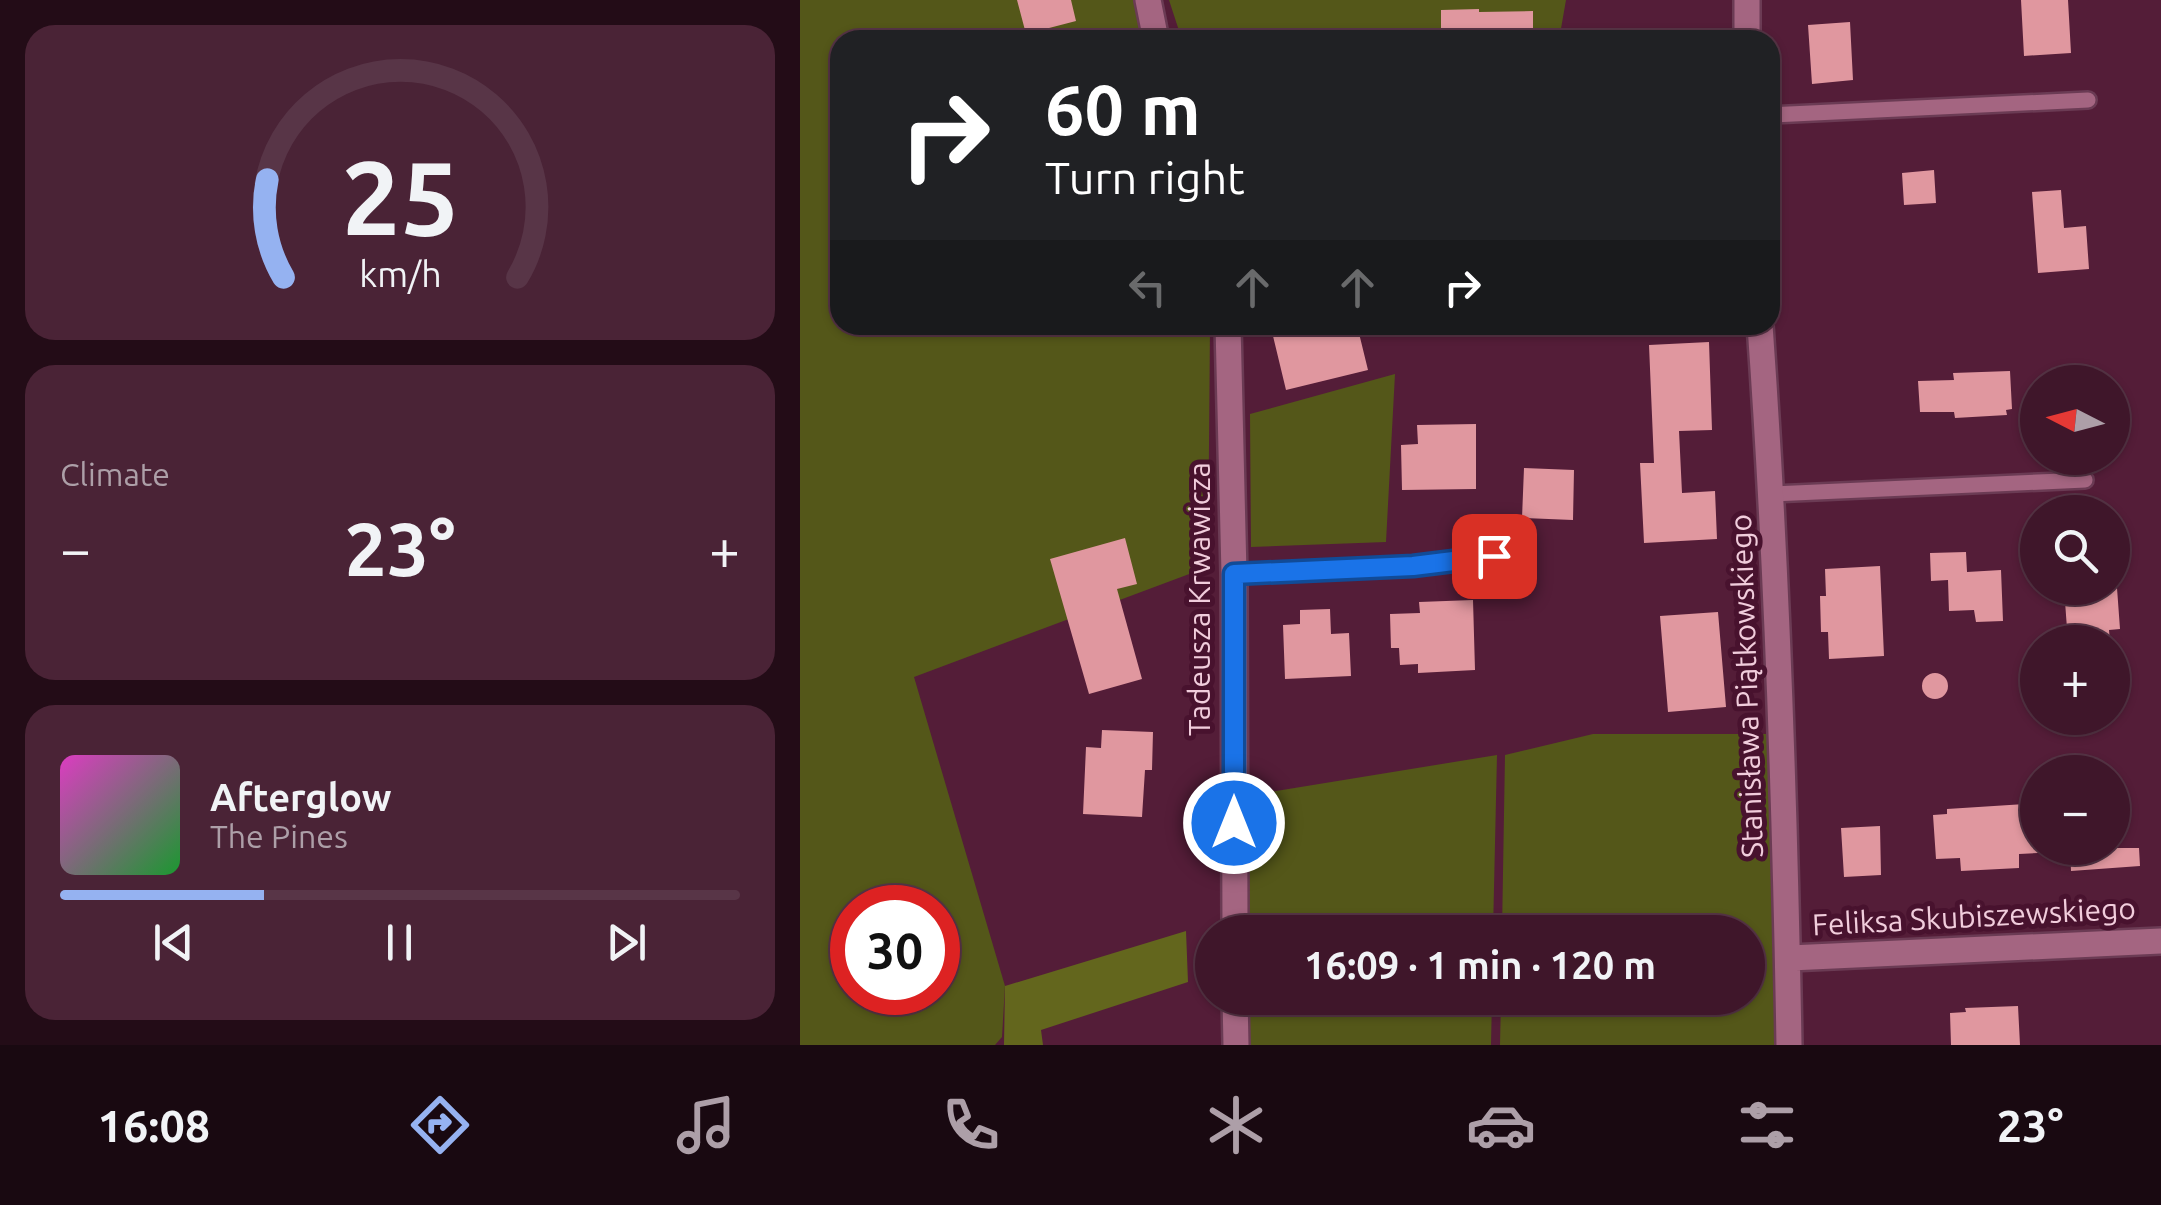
<!DOCTYPE html>
<meta charset="utf-8">
<style>
body{margin:0;font-family:Ubuntu,sans-serif;background:#4a2336;color:#f1f3f6;height:100vh;display:flex;flex-direction:column;font-size:38px;white-space:nowrap}
*{box-sizing:border-box;margin:0}
p{font-size:32px;color:#ad9fa8}
.icon{flex:none;width:55px;height:55px;fill:none;stroke:currentColor;stroke-width:2;stroke-linecap:round;stroke-linejoin:round}
.map{position:relative;flex:1;overflow:hidden}
.details{display:flex;flex-direction:column;gap:25px;padding:25px;background:#230c17;width:800px}
.details>*{flex:none}
.guide{position:absolute;left:30px;top:30px;width:950px;height:305px;border-radius:30px;box-shadow:0 2px 8px #0004,0 0 0 2px #583547;background:#202124;color:#fff;overflow:hidden}
.needle{width:65px;rotate:276deg}
.buttons{position:absolute;left:1220px;top:365px;display:grid;gap:20px}
.buttons a{display:grid;place-items:center;width:110px;height:110px;border-radius:50%;background:#3f162a;box-shadow:0 2px 8px #0004,0 0 0 2px #583547;font-size:50px}
.speed{position:absolute;left:30px;top:885px;display:flex;gap:20px;font-size:50px;font-weight:700;text-align:center}
.speed>*{display:grid;place-content:center;width:130px;height:130px;border-radius:50%;background:#3f162a;box-shadow:0 2px 8px #0004,0 0 0 2px #583547;line-height:1}
.speed .limit{border:15px solid #d22;background:#fff;color:#111}
.pin{position:absolute;display:grid;place-items:center;width:85px;height:85px;color:#fff;margin:-42px;border-radius:20px;box-shadow:0 5px 15px #0006}
.me{position:absolute;width:110px;margin:-55px;rotate:0deg;stroke-linejoin:round;filter:drop-shadow(0 0 8px #0008)}
.turn{display:flex;align-items:center;gap:35px;height:210px;padding:0 50px;font-size:45px}
.turn .icon{width:130px;height:130px;stroke-width:2.5}
.turn b{display:block;font-size:70px;line-height:85px}
.lanes{display:flex;align-items:center;height:95px;padding:0 50px;background:#0003;justify-content:center;gap:50px;direction:ltr}
.lanes .off{opacity:.35}
.big{font-size:75px;font-weight:600;line-height:1.1}
.details .widget{flex:1;display:flex;flex-direction:column;justify-content:center;gap:15px;min-width:0;padding:0 35px;border-radius:30px;background:#4a2336}
.details .dial{align-items:center;gap:0}
.dial svg{height:260px;overflow:visible;fill:none;stroke:#583547;stroke-width:7;stroke-linecap:round;text-anchor:middle}
.dial text{fill:#f1f3f6;stroke:none}
.song{display:flex;align-items:center;gap:30px}
.cover{width:120px;height:120px;border-radius:15px;background:linear-gradient(135deg,hsl(310 70% 55%),hsl(130 70% 35%))}
.played{height:10px;border-radius:5px;background:linear-gradient(90deg,#95b2f1 30%,#583547 30%)}
.keys{display:flex;justify-content:space-around;direction:ltr}
.heat{display:flex;justify-content:space-between;align-items:center;font-size:55px;direction:ltr}
.trip{position:absolute;left:395px;top:915px;width:570px;height:100px;border-radius:50px;background:#3f162a;box-shadow:0 2px 8px #0004,0 0 0 2px #583547;font-weight:600;line-height:100px;text-align:center}
.tabs{display:flex;height:160px;justify-content:space-around;align-items:center;background:#190911;color:#ad9fa8}
.tabs .icon{width:70px;height:70px}
.tabs .current{color:#95b2f1}
.tabs b{font-size:45px;color:#f1f3f6}
main{display:flex;flex:1;min-height:0}
.map>svg:first-child{display:block}
</style>
<main>
<section class="details">
<div class="widget dial"><svg viewBox="0 0 100 80">
<path d="M14 69A42 42 0 1 1 86 69"/>
<path d="M14 69A42 42 0 0 1 9 39" stroke="#95b2f1"/>
<text x="50" y="56" font-size="32" font-weight="700">25</text>
<text x="50" y="72" font-size="11">km/h</text>
</svg></div>
<div class="widget"><p>Climate</p>
<div class="heat"><a>−</a><b class="big">23°</b><a>+</a></div>
</div>
<div class="widget">
<div class="song"><i class="cover"></i><div><b>Afterglow</b><p>The Pines</p></div></div>
<div class="played"></div>
<div class="keys"><svg class="icon" aria-label="previous" viewBox="0 0 24 24"><path d="M18 5L8 12l10 7zM5 5v14"/></svg><svg class="icon" aria-label="pause" viewBox="0 0 24 24"><path d="M8 5v14M16 5v14"/></svg><svg class="icon" aria-label="next" viewBox="0 0 24 24"><path d="M6 5l10 7-10 7zM19 5v14"/></svg></div>
</div>
</section>
<div class="map">
<svg width="1361" height="1045" viewBox="0 0 1361 1045">
<rect width="100%" height="100%" fill="#541d38"/>
<path fill="#545719" fill-rule="evenodd" d="M 0,0 L 339,0 L 344,40 L 40,40 L 40,325 L 410,325 L 408,567 L 114,677 L 205,986 L 202,1037 L 195,1045 L 0,1045 ZM 52,908 L 138,908 L 138,992 L 52,992 Z
M 369,0 L 766,0 L 759,40 L 382,40 Z
M 595,374 L 586,542 L 451,547 L 450,414 Z
M 793,734 L 968,734 L 976,1045 L 700,1045 L 701,998 L 948,998 L 948,932 L 702,932 L 705,755 Z
M 697,755 L 693,932 L 446,932 L 445,796 Z
M 446,998 L 692,998 L 691,1045 L 446,1045 Z"/>
<path fill="#63661d" d="M 386,931 L 388,982 L 241,1030 L 243,1045 L 204,1045 L 205,986 Z"/>
<path fill="#e0979f" d="M 217,0 L 271,0 L 276,21 L 226,34 Z
M 1221,0 L 1268,0 L 1271,53 L 1224,56 Z
M 679,9 L 679,12 L 733,11 L 733,40 L 641,40 L 641,10 Z
M 1050,22 L 1053,80 L 1012,84 L 1008,25 Z
M 1134,170 L 1136,203 L 1104,205 L 1102,173 Z
M 1261,190 L 1264,228 L 1286,226 L 1289,269 L 1238,273 L 1232,192 Z
M 516,325 L 557,325 L 568,370 L 486,390 L 473,336 Z
M 909,342 L 912,430 L 879,431 L 882,493 L 915,491 L 917,539 L 844,543 L 840,463 L 854,463 L 849,345 Z
M 1210,371 L 1212,409 L 1206,410 L 1207,415 L 1155,418 L 1154,412 L 1120,412 L 1118,381 L 1154,380 L 1153,373 Z
M 676,424 L 676,489 L 602,490 L 601,445 L 618,444 L 617,425 Z
M 724,468 L 774,470 L 773,520 L 722,518 Z
M 325,538 L 337,584 L 317,589 L 342,679 L 289,694 L 250,559 Z
M 1166,552 L 1167,572 L 1201,570 L 1203,621 L 1176,622 L 1174,610 L 1149,611 L 1148,580 L 1131,581 L 1130,553 Z
M 1080,566 L 1084,656 L 1029,659 L 1028,632 L 1021,632 L 1020,596 L 1026,596 L 1025,569 Z
M 1264,588 L 1317,588 L 1320,629 L 1309,630 L 1310,642 L 1268,642 Z
M 673,600 L 675,670 L 618,673 L 618,664 L 600,665 L 599,648 L 591,648 L 590,614 L 620,613 L 619,602 Z
M 530,609 L 531,634 L 549,633 L 551,676 L 485,679 L 483,625 L 500,624 L 500,610 Z
M 918,612 L 926,707 L 868,712 L 860,616 Z
M1122 686a13 13 0 1 1 26 0a13 13 0 1 1-26 0Z
M 302,730 L 353,732 L 352,770 L 345,770 L 342,817 L 283,814 L 286,747 L 301,748 Z
M 1225,804 L 1225,809 L 1238,808 L 1238,853 L 1219,854 L 1219,868 L 1161,871 L 1160,858 L 1136,859 L 1133,815 L 1147,814 L 1147,809 Z
M 1080,826 L 1081,875 L 1044,877 L 1041,828 Z
M 1270,848 L 1339,848 L 1340,866 L 1271,871 Z
M 1218,1006 L 1220,1045 L 1151,1045 L 1150,1013 L 1166,1012 L 1165,1008 Z"/>
<g fill="none" stroke-linecap="round" stroke-linejoin="round">
<g stroke="#6b3b54" stroke-width="20">
<path id="service" d="M 970,115 L 1288,100
M 972,494 L 1285,480
M 434,574 L 613,566 L 694,556"/>
</g>
<g stroke="#6b3b54" stroke-width="30">
<path id="minor" d="M 348,0 L 356,40
M 947,40 L 947,0
M 428,325 L 434,574 L 435,932
M 960,325 C 977,565 985,805 989,1045
M 990,958 L 1361,941
M 435,998 L 436,1045"/>
</g>
<use href="#service" stroke="#a46581" stroke-width="15"/>
<use href="#minor" stroke="#a46581" stroke-width="25"/>
</g>
<g fill="none" stroke-linecap="round" stroke-linejoin="round">
<g stroke="#114b97" stroke-width="25">
<path id="route" d="M 434,823 L 434,574 L 613,566 L 694,556"/>
</g>
<use href="#route" stroke="#1a73e8" stroke-width="18"/>
</g>
<g text-anchor="middle" stroke-width="10" stroke-linejoin="round" paint-order="stroke">
<g font-size="30" fill="#f1cddc" stroke="#48122e">
<text transform="translate(400 599) rotate(-90)" y="10">Tadeusza Krwawicza</text>
<text transform="translate(947 686) rotate(-92)" y="10">Stanisława Piątkowskiego</text>
<text transform="translate(1174 917) rotate(-3)" y="10">Feliksa Skubiszewskiego</text>
</g>
</g>
</svg>
<div class="buttons">
<a><svg class="needle" viewBox="-14 -14 28 28"><path d="M0-13l5 13h-10z" fill="#e53935"/><path d="M0 13l5-13h-10z" fill="#ad9fa8"/></svg></a>
<a><svg class="icon" aria-label="search" viewBox="0 0 24 24"><circle cx="10" cy="10" r="6"/><path d="M15 15l6 6"/></svg></a>
<a>+</a>
<a>−</a>
</div>
<div class="speed"><div class="limit">30</div></div>
<div class="pin" style="left:694px;top:556px;background:#d93025"><svg class="icon" aria-label="arrive" viewBox="0 0 24 24"><path d="M6 21V4h12l-3 4 3 4H6"/></svg></div>
<svg class="me" style="left:434px;top:823px" viewBox="-20 -20 40 40"><circle r="17" fill="#1a73e8" stroke="#fff" stroke-width="3"/><path d="M0-11L8 9 0 5-8 9z" fill="#fff"/></svg>
<div class="trip">16:09 · 1 min · 120 m</div>
<div class="guide">
<div class="turn"><svg class="icon" aria-label="right" viewBox="0 0 24 24"><path d="M7 20v-9h11M14 6l5 5-5 5"/></svg><div><b>60 m</b>Turn right</div></div>
<div class="lanes"><svg class="icon off" aria-label="left" viewBox="0 0 24 24"><path d="M17 20v-9H6M10 6l-5 5 5 5"/></svg><svg class="icon off" aria-label="ahead" viewBox="0 0 24 24"><path d="M12 20V5M6 11l6-6 6 6"/></svg><svg class="icon off" aria-label="ahead" viewBox="0 0 24 24"><path d="M12 20V5M6 11l6-6 6 6"/></svg><svg class="icon" aria-label="right" viewBox="0 0 24 24"><path d="M7 20v-9h11M14 6l5 5-5 5"/></svg></div>
</div>
</div>
</main>
<nav class="tabs">
<b>16:08</b>
<svg class="icon current" aria-label="directions" viewBox="0 0 24 24"><path d="M12 3l9 9-9 9-9-9zM9 14v-3h6M13 9l2 2-2 2"/></svg>
<svg class="icon" aria-label="music" viewBox="0 0 24 24"><path d="M9 18V5l10-2v13"/><circle cx="6" cy="18" r="3"/><circle cx="16" cy="16" r="3"/></svg>
<svg class="icon" aria-label="phone" viewBox="0 0 24 24"><path d="M5 4h4l2 5-3 2q2 4 5 5l2-3 5 2v4C11 20 4 13 5 4z"/></svg>
<svg class="icon" aria-label="climate" viewBox="0 0 24 24"><path d="M12 3v18M4 7l16 10M4 17L20 7"/></svg>
<svg class="icon" aria-label="car" viewBox="0 0 24 24"><path d="M5 17H2v-5l4-1 3-4h7l3 4 3 1v5h-3M9 17h6M6 11h13"/><circle cx="7" cy="17" r="2"/><circle cx="17" cy="17" r="2"/></svg>
<svg class="icon" aria-label="filters" viewBox="0 0 24 24"><path d="M4 7h16M4 17h16"/><circle cx="9" cy="7" r="2"/><circle cx="15" cy="17" r="2"/></svg>
<b>23°</b>
</nav>
